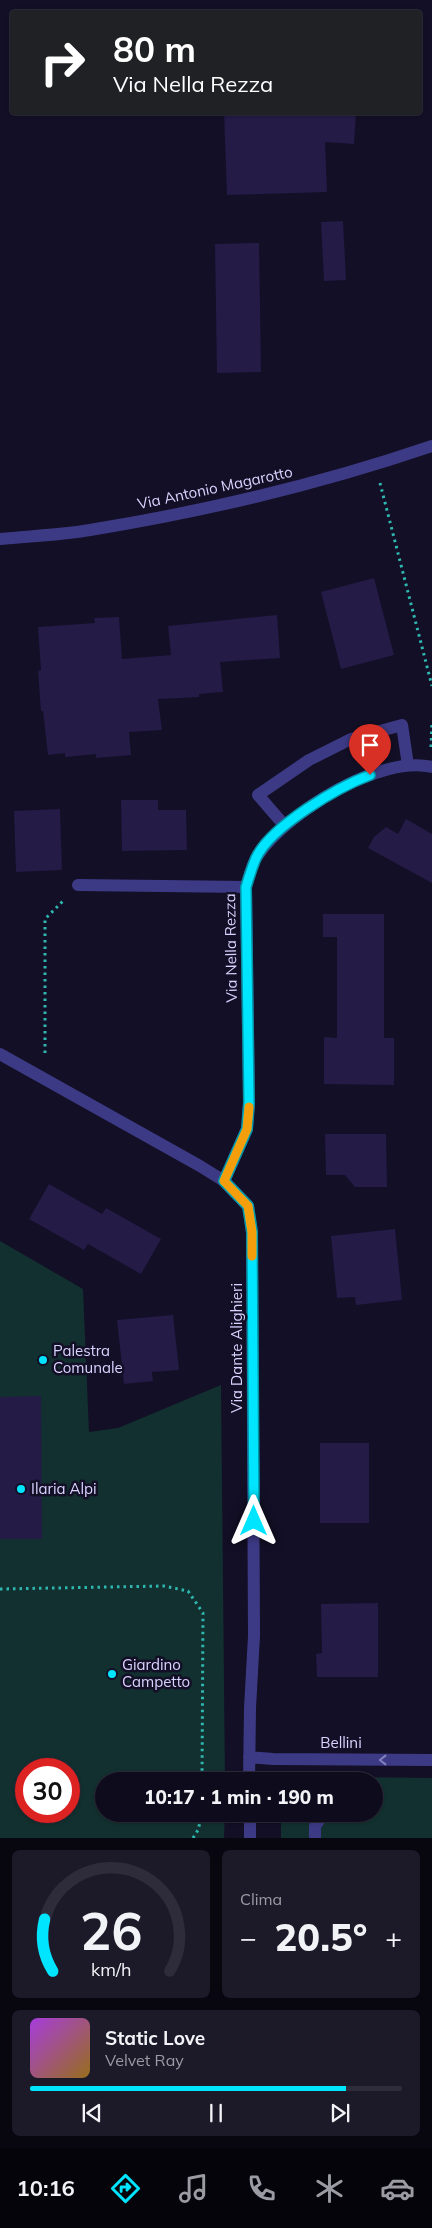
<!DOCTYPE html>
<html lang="it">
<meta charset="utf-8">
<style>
body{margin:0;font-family:Mulish,sans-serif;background:#1c1929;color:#f1f3f6;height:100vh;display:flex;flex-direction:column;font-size:19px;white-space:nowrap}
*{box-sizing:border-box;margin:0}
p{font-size:16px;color:#9b9ba3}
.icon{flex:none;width:28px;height:28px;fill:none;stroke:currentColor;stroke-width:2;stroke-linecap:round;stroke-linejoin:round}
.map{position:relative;height:1838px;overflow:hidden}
.panel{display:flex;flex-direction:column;gap:12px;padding:12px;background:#08060f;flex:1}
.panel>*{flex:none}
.banner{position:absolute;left:10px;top:10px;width:412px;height:105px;border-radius:5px;box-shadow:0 1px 4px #0004,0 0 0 1px #2e2b3b;background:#202124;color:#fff;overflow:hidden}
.speed{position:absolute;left:15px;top:1758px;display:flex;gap:10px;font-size:25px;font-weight:700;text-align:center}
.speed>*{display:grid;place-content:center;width:65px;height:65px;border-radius:50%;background:#0e0b1c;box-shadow:0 1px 4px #0004,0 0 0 1px #2e2b3b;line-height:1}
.speed .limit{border:8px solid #d22;background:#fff;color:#111}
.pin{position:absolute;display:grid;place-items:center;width:42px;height:42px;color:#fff;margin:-51px -21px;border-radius:50% 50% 50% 0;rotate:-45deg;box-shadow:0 0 5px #0007}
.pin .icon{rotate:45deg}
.me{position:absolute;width:55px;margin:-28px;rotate:0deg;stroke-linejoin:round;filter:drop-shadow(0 0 4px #0008)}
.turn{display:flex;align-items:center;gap:18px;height:105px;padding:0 20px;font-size:22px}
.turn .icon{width:65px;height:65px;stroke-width:2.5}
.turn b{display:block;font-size:35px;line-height:42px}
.big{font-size:38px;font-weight:800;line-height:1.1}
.panel .widget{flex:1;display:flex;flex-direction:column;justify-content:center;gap:8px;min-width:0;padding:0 18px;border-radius:8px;background:#1c1929}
.panel .dial{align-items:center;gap:0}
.dial svg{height:130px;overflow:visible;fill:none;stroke:#2e2b3b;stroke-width:7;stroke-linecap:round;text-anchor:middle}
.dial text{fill:#f1f3f6;stroke:none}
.song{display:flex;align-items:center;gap:15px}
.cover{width:60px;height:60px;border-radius:8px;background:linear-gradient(135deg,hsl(280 70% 55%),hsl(40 70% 35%))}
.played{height:5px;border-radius:2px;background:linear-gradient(90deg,#00e5ff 85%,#2e2b3b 85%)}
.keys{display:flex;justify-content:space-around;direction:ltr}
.heat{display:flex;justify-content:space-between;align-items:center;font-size:28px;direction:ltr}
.panel .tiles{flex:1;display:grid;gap:12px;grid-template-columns:1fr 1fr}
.widget:last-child{grid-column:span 2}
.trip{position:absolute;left:95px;top:1772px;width:288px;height:50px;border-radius:25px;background:#0e0b1c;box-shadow:0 1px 4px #0004,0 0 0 1px #2e2b3b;font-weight:800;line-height:50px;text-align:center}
.menu{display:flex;height:80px;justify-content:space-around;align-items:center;background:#06040b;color:#9b9ba3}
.menu .icon{width:35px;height:35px}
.menu .selected{color:#00e5ff}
.menu b{font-size:22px;color:#f1f3f6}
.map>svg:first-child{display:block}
</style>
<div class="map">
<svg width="432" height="1838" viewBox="0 0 432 1838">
<rect width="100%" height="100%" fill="#130f26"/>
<path fill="#12302f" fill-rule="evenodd" d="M 0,1241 L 83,1289 L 89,1432 L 118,1428 L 221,1385 L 225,1781 L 104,1781 L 104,1814 L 225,1814 L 224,1838 L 0,1838 ZM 26,1769 L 69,1769 L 69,1811 L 26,1811 Z
M 349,1777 L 432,1778 L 432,1838 L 281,1838 L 281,1814 L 374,1814 L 374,1781 L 290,1781 L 294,1779 Z"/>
<path fill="#241b47" d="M 224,112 L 356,112 L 354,144 L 325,142 L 327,192 L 227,195 Z
M 343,221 L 346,280 L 324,281 L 321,222 Z
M 259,243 L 261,372 L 217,373 L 215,244 Z
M 374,578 L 394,655 L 341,669 L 321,592 Z
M 277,615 L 280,658 L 220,662 L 223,692 L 199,694 L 199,697 L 158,699 L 162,730 L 129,732 L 131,755 L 96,758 L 96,754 L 65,757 L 65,753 L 48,755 L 43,711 L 41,711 L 38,671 L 41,670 L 38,627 L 95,623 L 94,618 L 119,617 L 122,659 L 171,655 L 168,626 Z
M 121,800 L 158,800 L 158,810 L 186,810 L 187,850 L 122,851 Z
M 60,809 L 62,870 L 16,872 L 14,811 Z
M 406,819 L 432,834 L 432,883 L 368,848 L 374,837 L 386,827 L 398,834 Z
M 323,914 L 384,914 L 384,1038 L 394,1038 L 394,1085 L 324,1084 L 324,1037 L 337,1038 L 337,937 L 323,937 Z
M 325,1134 L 386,1134 L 387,1187 L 355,1187 L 345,1175 L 326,1175 Z
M 49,1184 L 102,1214 L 106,1208 L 161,1239 L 141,1274 L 88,1244 L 84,1250 L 29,1219 Z
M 395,1229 L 402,1300 L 356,1305 L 355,1297 L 337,1298 L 331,1236 Z
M 173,1315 L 179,1370 L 152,1372 L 153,1381 L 124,1384 L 117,1320 Z
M 41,1396 L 42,1539 L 0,1539 L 0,1397 Z
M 320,1443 L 369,1443 L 369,1523 L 320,1523 Z
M 378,1603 L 378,1677 L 317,1677 L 316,1654 L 322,1653 L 321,1604 Z"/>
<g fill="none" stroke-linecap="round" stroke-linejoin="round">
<path stroke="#2fb8b0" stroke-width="3" stroke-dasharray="2.5 4" stroke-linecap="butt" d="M 380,483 L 432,686
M 431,747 L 432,722
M 45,1053 L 45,919 L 64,900
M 0,1589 L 164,1586 L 188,1591 L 203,1613 L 202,1781
M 193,1838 L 198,1830 L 202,1814"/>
<path stroke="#3d3a85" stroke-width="12" d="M 284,825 L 258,795 L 309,760 L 351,739 L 402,725 L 408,765
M 78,885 L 246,887
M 347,1781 L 349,1777
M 315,1838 L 315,1826 L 324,1814"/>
<path stroke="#3d3a85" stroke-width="12" d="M 0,539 C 30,536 61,535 90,530 C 206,511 321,484 432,446
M 0,1054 L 200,1166 L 224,1181 L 248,1206 L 252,1232 L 254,1636 L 250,1708 L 249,1781
M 224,1181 L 247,1129 L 249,1103 L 246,887 C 249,877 252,863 258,855 C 288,812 379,755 432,767
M 249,1757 L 273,1759 L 432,1760
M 250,1814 L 250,1838"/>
</g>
<defs><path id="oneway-chevron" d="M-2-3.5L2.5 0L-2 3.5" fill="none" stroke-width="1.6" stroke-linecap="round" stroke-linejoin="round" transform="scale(1.25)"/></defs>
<use stroke="#837fbc" href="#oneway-chevron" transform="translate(383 1760) rotate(-180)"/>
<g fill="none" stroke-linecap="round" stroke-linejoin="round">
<g stroke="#0095a6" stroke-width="12">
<path id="route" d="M 254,1521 L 252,1232 L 248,1206 L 224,1181 L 247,1129 L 249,1103 L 246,887 C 249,877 252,867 256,858 C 271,826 338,787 370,775"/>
</g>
<use href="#route" stroke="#00e5ff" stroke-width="9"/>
<path stroke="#f59e0b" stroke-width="9" d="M 249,1107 L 247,1129 L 224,1181 L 248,1206 L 252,1232 L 252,1256"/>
</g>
<g fill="#00e5ff" stroke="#130f26" stroke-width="2">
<circle cx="43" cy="1360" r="5"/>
<circle cx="21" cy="1489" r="5"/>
<circle cx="112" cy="1674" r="5"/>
</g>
<g text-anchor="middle" stroke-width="5" stroke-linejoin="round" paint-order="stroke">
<g font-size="15" fill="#d9d4ff" stroke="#130f26">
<text transform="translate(215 488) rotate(-12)" y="5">Via Antonio Magarotto</text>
<text transform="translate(231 948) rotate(-91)" y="5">Via Nella Rezza</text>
<text transform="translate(237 1348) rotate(-90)" y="5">Via Dante Alighieri</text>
<text x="341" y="1748">Bellini</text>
</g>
<g font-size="15" fill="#d9d4ff" stroke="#130f26" text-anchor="start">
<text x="53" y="1356">Palestra<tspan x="53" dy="17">Comunale</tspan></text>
<text x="31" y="1494">Ilaria Alpi</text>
<text x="122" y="1670">Giardino<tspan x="122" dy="17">Campetto</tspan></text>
</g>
</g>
</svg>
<div class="speed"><div class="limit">30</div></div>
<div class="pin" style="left:370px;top:775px;background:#d93025"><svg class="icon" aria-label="arrive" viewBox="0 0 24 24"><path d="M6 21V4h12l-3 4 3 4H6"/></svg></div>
<svg class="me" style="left:254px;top:1521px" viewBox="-20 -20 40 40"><path d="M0-17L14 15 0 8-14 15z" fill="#00e5ff" stroke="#fff" stroke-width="4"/></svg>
<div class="trip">10:17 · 1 min · 190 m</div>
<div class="banner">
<div class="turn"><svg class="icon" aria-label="right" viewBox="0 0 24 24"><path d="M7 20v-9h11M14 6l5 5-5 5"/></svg><div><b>80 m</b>Via Nella Rezza</div></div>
</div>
</div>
<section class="panel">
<div class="tiles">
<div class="widget dial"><svg viewBox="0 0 100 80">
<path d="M14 69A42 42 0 1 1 86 69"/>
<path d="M14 69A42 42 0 0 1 9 37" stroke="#00e5ff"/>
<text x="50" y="56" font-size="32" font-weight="700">26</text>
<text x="50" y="72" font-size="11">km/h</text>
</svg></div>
<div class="widget"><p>Clima</p>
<div class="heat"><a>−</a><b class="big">20.5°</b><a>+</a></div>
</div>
<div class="widget">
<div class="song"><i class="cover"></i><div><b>Static Love</b><p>Velvet Ray</p></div></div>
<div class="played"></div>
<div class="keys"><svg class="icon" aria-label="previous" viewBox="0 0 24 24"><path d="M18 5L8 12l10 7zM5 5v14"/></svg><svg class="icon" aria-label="pause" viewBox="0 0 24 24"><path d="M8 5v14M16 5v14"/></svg><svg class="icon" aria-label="next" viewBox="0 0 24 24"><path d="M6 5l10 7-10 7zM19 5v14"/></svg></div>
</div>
</div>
</section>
<nav class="menu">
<b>10:16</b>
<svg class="icon selected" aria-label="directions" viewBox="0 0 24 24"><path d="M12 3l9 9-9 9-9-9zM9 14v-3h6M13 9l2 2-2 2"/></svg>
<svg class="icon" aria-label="music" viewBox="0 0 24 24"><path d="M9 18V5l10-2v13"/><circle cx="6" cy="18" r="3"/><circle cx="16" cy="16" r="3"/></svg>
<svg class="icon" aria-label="phone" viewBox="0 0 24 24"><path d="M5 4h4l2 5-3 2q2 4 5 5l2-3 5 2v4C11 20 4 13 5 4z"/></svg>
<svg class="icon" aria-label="climate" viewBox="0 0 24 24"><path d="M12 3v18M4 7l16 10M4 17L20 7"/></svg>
<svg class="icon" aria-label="car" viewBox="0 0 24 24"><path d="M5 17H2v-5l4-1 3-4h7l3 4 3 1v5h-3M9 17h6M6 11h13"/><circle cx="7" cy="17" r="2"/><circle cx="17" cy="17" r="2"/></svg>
</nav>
